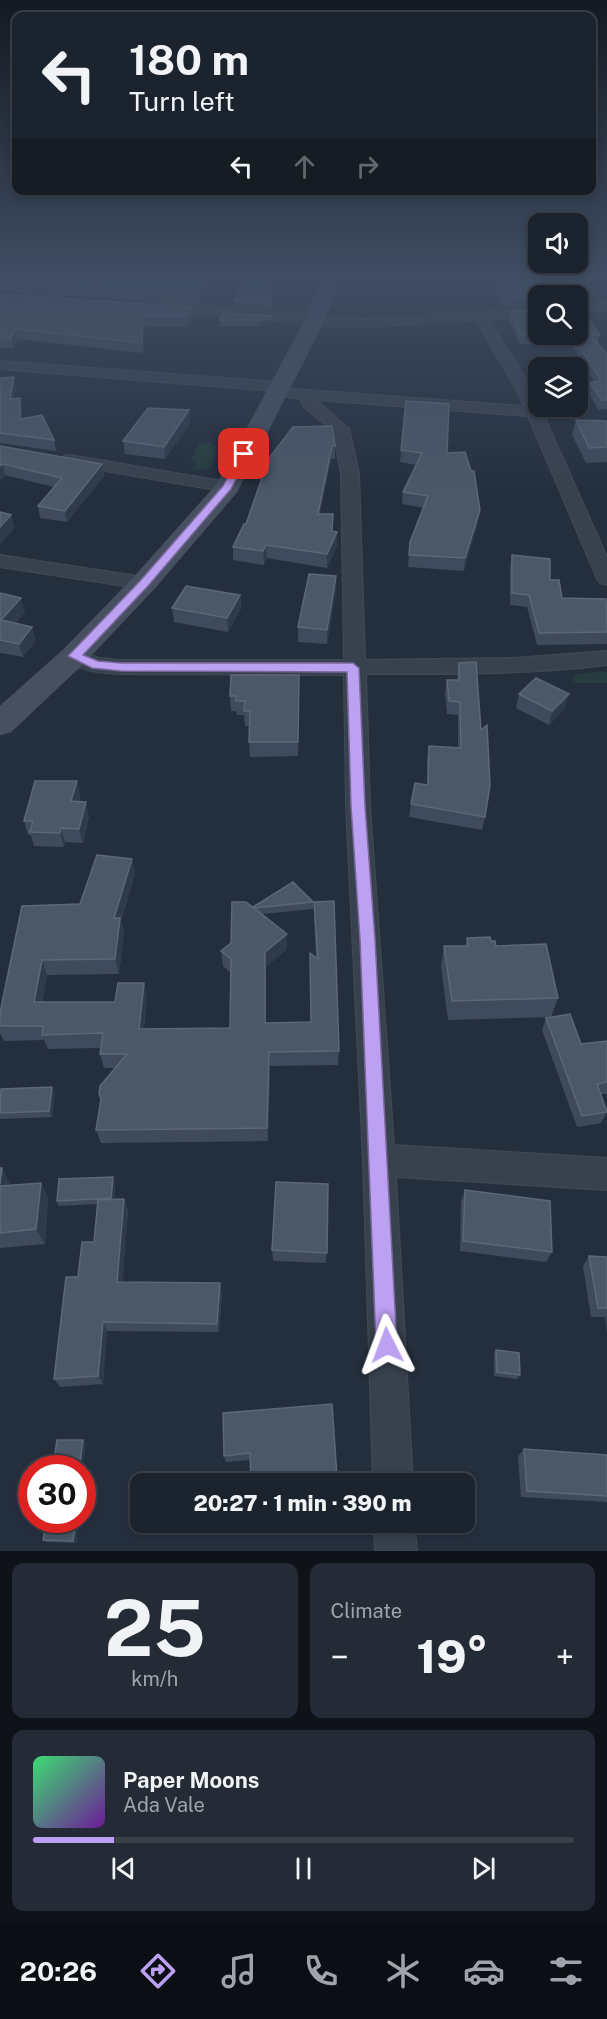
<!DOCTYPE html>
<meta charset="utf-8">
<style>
body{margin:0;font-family:"Public Sans",sans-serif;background:#242b36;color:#f1f3f6;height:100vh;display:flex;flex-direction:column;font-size:22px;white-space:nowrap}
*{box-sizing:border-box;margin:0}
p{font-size:20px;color:#a0a4aa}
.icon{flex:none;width:33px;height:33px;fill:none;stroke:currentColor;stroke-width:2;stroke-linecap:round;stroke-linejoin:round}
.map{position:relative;height:1551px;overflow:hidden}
.details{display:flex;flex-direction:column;gap:12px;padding:12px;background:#0f1319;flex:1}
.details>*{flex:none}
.guide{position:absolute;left:12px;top:12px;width:584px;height:183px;border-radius:12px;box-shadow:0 3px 9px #0003,0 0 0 2px #39404a;background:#1b232e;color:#f1f3f6;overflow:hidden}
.fabs{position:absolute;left:528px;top:213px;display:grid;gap:12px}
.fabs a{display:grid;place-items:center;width:60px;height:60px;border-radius:12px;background:#1b232e;box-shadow:0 3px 9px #0003,0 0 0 2px #39404a;font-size:30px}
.speed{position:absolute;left:18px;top:1455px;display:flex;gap:12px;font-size:30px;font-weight:700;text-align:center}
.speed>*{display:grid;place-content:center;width:78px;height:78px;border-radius:50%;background:#1b232e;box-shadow:0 3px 9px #0003,0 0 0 2px #39404a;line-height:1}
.speed .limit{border:9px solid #d22;background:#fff;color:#111}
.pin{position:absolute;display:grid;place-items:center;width:51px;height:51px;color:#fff;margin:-26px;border-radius:12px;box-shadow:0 3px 9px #0006}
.me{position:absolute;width:66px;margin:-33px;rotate:357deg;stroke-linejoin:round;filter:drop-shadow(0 0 4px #0008)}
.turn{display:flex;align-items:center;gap:21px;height:126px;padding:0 18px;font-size:27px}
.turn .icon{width:78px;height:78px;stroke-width:2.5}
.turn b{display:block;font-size:42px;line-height:51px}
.lanes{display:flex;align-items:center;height:57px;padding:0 18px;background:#0003;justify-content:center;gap:30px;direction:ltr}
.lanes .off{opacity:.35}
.big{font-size:45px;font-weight:800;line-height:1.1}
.details .tile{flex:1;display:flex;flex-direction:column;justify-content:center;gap:9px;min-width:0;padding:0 21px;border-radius:12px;background:#242b36}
.details .dial{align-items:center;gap:0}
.dial b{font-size:78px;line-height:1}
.song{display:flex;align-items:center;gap:18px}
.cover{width:72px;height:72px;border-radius:9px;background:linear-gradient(135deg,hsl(140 70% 55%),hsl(280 70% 35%))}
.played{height:6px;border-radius:3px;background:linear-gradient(90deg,#bca0f2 15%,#39404a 15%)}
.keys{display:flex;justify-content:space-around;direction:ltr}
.heat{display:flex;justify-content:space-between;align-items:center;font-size:33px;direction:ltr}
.details .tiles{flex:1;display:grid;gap:12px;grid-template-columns:1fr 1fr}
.tile:last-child{grid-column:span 2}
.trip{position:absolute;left:130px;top:1473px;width:345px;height:60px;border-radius:12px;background:#1b232e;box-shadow:0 3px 9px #0003,0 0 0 2px #39404a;font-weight:800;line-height:60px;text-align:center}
.tab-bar{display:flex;height:96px;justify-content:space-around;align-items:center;background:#0b0e12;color:#a0a4aa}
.tab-bar .icon{width:42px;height:42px}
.tab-bar .active{color:#bca0f2}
.tab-bar b{font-size:27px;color:#f1f3f6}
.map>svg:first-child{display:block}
</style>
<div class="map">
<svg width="607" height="1551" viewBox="0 0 607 1551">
<rect width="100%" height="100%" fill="#242f3e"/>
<path fill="#263c3f" d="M 209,443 L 216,446 L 218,453 L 213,457 L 211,466 C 204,471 199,472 191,468 L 197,465 L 191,459 L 199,444 Z
M 600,672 L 607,672 L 607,683 L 576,683 L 572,679 L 577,674 Z"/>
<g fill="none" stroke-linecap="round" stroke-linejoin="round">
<g stroke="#414a57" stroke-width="2">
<path id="minor" d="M 607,302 L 607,310 L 578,313 L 578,305 Z
M 161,303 L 314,315 L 320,318 L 367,319 L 538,308 L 538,316 L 489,319 L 532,389 L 607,557 L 607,585 L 600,583 L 597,579 L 528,416 L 316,400 L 349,429 L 359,473 L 365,660 L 514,658 L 607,651 L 607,665 C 527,675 446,674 366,674 L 370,806 L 394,1145 L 607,1158 L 607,1190 L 396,1177 L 413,1484 L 373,1484 L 363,1160 L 346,806 L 344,675 L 121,674 C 104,673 74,672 63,656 L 66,651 L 74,649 L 99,658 L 121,660 L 344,660 L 341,473 L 333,431 L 302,405 L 301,399 L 273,395 L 271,391 L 0,369 L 0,361 L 281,382 L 286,384 L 288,388 L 309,390 L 524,406 L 516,389 L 476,320 L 367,327 L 313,326 L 306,323 L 156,310 L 154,307 Z
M 70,455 L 228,482 L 234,483 L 237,487 L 234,491 L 228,492 L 64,464 L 62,460 L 64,456 Z
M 0,555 L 144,577 L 151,579 L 154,583 L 151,587 L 144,589 L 0,567 Z
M 374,1522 L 414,1522 L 417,1551 L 375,1551 Z"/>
</g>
<g stroke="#414a57" stroke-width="1">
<path id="secondary" d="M 325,276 L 343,276 L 318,333 L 237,492 L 154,589 L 84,663 L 11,732 L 0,735 L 0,706 L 64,649 L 134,577 L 217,484 L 298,333 Z"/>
</g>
<use href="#minor" fill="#38414e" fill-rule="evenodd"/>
<use href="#secondary" fill="#465061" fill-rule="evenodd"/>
</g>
<path fill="#3f4b5c" d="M 0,276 L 207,277 L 208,288 L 199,305 L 0,291 Z
M 251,276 L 281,276 L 273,288 L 272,310 L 234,307 L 233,301 Z
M 512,276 L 538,276 L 538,306 L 503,308 L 496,293 L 497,284 L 513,283 Z
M 0,294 L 192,307 L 192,317 L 187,326 L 145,326 L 143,353 L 18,339 L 13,348 L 0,348 Z
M 510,311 L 600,335 L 598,343 L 607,354 L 607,409 L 599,410 L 587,391 L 589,382 L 594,381 L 571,344 L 520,344 L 509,320 Z
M 271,316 L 271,325 L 260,326 L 220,326 L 219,320 Z
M 0,378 L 16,387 L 14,398 L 22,408 L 22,419 L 54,440 L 56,451 L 0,443 Z
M 406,401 L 447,453 L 478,522 L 464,571 L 408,567 L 410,542 L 424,508 L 402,504 L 403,492 L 417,465 L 400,462 Z
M 576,420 L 607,421 L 607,462 L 586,463 L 572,435 Z
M 190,423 L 165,459 L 125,454 L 123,441 Z
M 293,427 L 335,446 L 335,459 L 331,459 L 320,514 L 333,531 L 337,532 L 337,546 L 327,568 L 267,558 L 264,565 L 233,560 L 233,547 L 246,524 Z
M 0,446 L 102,464 L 104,476 L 67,522 L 40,518 L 38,506 L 54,487 L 5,475 L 0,480 Z
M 512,555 L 550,580 L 562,598 L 607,601 L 607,644 L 537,645 L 527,607 L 510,605 L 510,567 Z
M 336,576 L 336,590 L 327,644 L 298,642 L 298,627 Z
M 0,593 L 25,612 L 15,623 L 36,640 L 23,657 L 1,653 L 0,654 Z
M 240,595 L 241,609 L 228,632 L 174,622 L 172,608 Z
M 459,663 L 485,817 L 482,830 L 409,817 L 411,804 L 427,785 L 427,759 L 429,746 L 458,748 L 458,715 L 447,714 L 445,693 L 447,680 L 457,680 Z
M 299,675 L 298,756 L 250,757 L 249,742 L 250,726 L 245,726 L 244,715 L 237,715 L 236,711 L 231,711 L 230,696 Z
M 519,694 L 565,708 L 549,725 L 516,708 Z
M 77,781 L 80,796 L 79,802 L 89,816 L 83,843 L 65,842 L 64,847 L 34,846 L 31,835 L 28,835 L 24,821 Z
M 132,859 L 135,875 L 121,921 L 124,933 L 119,974 L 47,975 L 42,1002 L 115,1002 L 144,983 L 147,998 L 144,1029 L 230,1028 L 231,973 L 223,966 L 221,951 L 231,943 L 253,907 L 313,902 L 313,909 L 262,914 L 287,949 L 266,967 L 266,1023 L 311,1022 L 316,958 L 314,917 L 314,902 L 339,1051 L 338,1065 L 270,1066 L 268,1141 L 101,1143 L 96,1130 L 101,1100 L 99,1094 L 115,1068 L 104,1068 L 100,1054 L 100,1048 L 48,1049 L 44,1040 L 4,1041 L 0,1033 L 0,1013 L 80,904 Z
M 467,938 L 491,941 L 558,998 L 551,1017 L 581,1044 L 607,1041 L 607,1094 L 601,1094 L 607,1112 L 601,1123 L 577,1127 L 542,1030 L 546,1018 L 550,1017 L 448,1020 L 441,966 L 444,946 L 465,946 Z
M 52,1087 L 55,1094 L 52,1117 L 0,1119 L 0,1094 Z
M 0,1168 L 10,1184 L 10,1185 L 41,1183 L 48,1199 L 45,1244 L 0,1248 Z
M 115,1182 L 114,1199 L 124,1199 L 128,1210 L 122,1282 L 222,1293 L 219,1332 L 107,1331 L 103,1384 L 60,1387 L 54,1379 L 78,1277 L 94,1242 L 97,1204 L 59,1206 L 57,1201 Z
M 328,1184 L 326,1263 L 273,1261 L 272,1250 Z
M 465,1190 L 552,1252 L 546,1262 L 460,1251 L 461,1201 Z
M 589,1256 L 607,1257 L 607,1332 L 605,1317 L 591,1317 L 583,1266 Z
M 496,1350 L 520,1375 L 517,1379 L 494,1376 L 494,1354 Z
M 223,1413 L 337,1477 L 336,1483 L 251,1484 L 250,1460 L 226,1462 L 224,1456 Z
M 524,1449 L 607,1455 L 607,1502 L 521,1497 L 518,1456 Z
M 46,1520 L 79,1520 L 76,1543 L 46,1542 L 43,1540 Z"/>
<path fill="#2f3b4b" d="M 277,276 L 281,276 L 273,288 L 272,310 L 273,281 Z
M 207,277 L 208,288 L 199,305 L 198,294 Z
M 192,307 L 192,317 L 187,326 L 187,316 Z
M 143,316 L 145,326 L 143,353 L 142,343 Z
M 270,319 L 271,325 L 260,326 L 260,320 Z
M 16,329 L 18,339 L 13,348 L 11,338 Z
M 14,377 L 16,387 L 12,409 L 10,399 Z
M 20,398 L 22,408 L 23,430 L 20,419 Z
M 189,410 L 190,423 L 165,459 L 164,447 Z
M 332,446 L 331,459 L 318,527 L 318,514 Z
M 3,464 L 5,475 L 0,480 L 0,466 Z
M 102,464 L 104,476 L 67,522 L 65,511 Z
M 480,510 L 478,522 L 464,571 L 465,558 Z
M 11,515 L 15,528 L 0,545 L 0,527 Z
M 337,532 L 337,546 L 327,568 L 327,554 Z
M 266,545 L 267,558 L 264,565 L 263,551 Z
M 336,576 L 336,590 L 327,644 L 327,630 Z
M 240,595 L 241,609 L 228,632 L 227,618 Z
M 21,598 L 25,612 L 5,634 L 1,620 Z
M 32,627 L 36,640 L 23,657 L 19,644 Z
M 569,694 L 565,708 L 549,725 L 552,711 Z
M 77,781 L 80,796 L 75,816 L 71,801 Z
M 86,802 L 89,816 L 83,843 L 79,829 Z
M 61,828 L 65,842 L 64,847 L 60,833 Z
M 132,859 L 135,875 L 121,921 L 124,933 L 119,974 L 115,959 L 114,918 Z
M 287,934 L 287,949 L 266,967 L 266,1037 L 265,952 Z
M 42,960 L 47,975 L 39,1017 L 34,1002 Z
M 144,983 L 147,998 L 142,1043 L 139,1029 Z
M 269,1052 L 270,1066 L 268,1141 L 267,1128 Z
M 52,1087 L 55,1094 L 52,1117 L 49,1111 Z
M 2,1168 L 10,1184 L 9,1202 L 0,1187 Z
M 113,1177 L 115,1182 L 113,1203 L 111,1198 Z
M 41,1183 L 48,1199 L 45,1244 L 36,1229 Z
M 124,1199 L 128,1210 L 122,1292 L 117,1282 Z
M 220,1283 L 222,1293 L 219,1332 L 217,1324 Z
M 103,1322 L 107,1331 L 103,1384 L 98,1376 Z
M 83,1440 L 86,1443 L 82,1469 L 79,1468 Z
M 76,1520 L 79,1520 L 76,1543 L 73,1541 Z"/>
<path fill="#4b5868" stroke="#5c6777" stroke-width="1.5" d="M 0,276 L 146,276 L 159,277 L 160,276 L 197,276 L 207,277 L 198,294 L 0,281 Z
M 251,276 L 277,276 L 273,281 L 271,304 L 233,301 Z
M 515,276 L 538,276 L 542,289 L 563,289 L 567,296 L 538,296 L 538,297 L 504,299 L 497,284 L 516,282 Z
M 0,294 L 192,307 L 187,316 L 143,316 L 142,343 L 16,329 L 11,338 L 0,338 Z
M 578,306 L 580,306 L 600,335 L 591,335 L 607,354 L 607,400 L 602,400 L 589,382 L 601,381 L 573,335 L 521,335 L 510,311 L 538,310 L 538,334 L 578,334 Z
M 224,313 L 271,316 L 270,319 L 260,320 L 219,320 Z
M 14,377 L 10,399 L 20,398 L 20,419 L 42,415 L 54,440 L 0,433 L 0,399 L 2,399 L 0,399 L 0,378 Z
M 406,401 L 449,404 L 447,453 L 465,452 L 471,471 L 474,471 L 480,510 L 465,558 L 409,555 L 410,542 L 428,496 L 403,492 L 422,453 L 401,450 Z
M 148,408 L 189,410 L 164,447 L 123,441 Z
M 576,420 L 607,421 L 607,447 L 589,448 Z
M 332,426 L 335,446 L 332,446 L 318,514 L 333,514 L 332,531 L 337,532 L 327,554 L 266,545 L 263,551 L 233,547 L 244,524 L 246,524 L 269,458 L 293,427 Z
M 0,446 L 102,464 L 65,511 L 38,506 L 62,478 L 3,464 L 0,466 Z
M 0,512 L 11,515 L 0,527 Z
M 512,555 L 550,559 L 550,580 L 559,580 L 562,598 L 606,599 L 607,632 L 539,633 L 529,595 L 512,593 Z
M 309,574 L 336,576 L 327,630 L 298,627 Z
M 186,586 L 240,595 L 227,618 L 172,608 Z
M 0,593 L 21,598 L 1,620 L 32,627 L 19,644 L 0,640 Z
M 476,662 L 481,730 L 487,725 L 490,785 L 485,817 L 411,804 L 415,783 L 428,785 L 429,746 L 461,748 L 460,702 L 449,701 L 447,680 L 459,680 L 459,663 Z
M 231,675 L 299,675 L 298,742 L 249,742 L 250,711 L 244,711 L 245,701 L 236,701 L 236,696 L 230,696 Z
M 536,678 L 569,694 L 552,711 L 519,694 Z
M 35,781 L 77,781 L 71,801 L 86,802 L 79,829 L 61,828 L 60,833 L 30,832 L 33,821 L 24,821 Z
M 97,855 L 132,859 L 114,918 L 120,918 L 115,959 L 42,960 L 34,1002 L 115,1002 L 118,983 L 144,983 L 139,1029 L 230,1028 L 231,959 L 221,951 L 231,943 L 232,902 L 246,902 L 287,934 L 265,952 L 265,1023 L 311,1022 L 310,953 L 318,959 L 314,902 L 334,901 L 339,1051 L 269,1052 L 267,1128 L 96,1130 L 101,1099 L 99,1094 L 100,1086 L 127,1054 L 100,1054 L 103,1033 L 42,1035 L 43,1026 L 0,1026 L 0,1013 L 22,906 L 80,904 Z
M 293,882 L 313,902 L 254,908 L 253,907 Z
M 490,937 L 491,941 L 495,941 L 496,946 L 546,944 L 558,998 L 452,1001 L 444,946 L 468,946 L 467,938 Z
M 570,1014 L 581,1044 L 607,1041 L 607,1082 L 597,1084 L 607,1112 L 582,1116 L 546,1018 Z
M 52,1087 L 49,1111 L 0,1113 L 1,1089 Z
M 0,1168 L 2,1168 L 0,1184 Z
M 113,1177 L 111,1198 L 57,1201 L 59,1179 Z
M 276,1182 L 328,1184 L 327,1253 L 272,1250 Z
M 41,1183 L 36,1229 L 0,1233 L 0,1186 Z
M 465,1190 L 550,1201 L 552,1252 L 463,1241 Z
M 124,1199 L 117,1282 L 220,1283 L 217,1324 L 103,1322 L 98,1376 L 54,1379 L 66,1277 L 78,1277 L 82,1242 L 94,1242 L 98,1200 Z
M 589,1256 L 607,1257 L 607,1308 L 598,1308 Z
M 496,1350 L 519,1353 L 520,1375 L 497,1372 Z
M 332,1404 L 337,1477 L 262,1484 L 251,1484 L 250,1453 L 224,1456 L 223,1413 Z
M 57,1440 L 83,1440 L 79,1468 L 53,1468 Z
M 524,1449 L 607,1455 L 607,1496 L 527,1491 Z
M 46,1520 L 76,1520 L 73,1541 L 43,1540 Z"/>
<linearGradient id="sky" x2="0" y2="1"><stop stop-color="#141a22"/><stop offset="0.56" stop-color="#3f4d63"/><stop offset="1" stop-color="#3f4d63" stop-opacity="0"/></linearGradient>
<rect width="607" height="493" fill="url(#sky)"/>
<path fill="#bca0f2" stroke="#7a689d" stroke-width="1.5" d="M 241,452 L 249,454 L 231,489 L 148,586 L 83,655 L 98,661 L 121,663 L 353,663 L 359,668 L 365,806 L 375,939 L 397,1345 L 394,1352 L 387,1355 L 379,1352 L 376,1345 L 360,939 L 351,806 L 347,672 L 121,671 L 92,668 L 68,656 L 140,581 L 223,486 Z"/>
</svg>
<div class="fabs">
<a><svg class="icon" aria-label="sound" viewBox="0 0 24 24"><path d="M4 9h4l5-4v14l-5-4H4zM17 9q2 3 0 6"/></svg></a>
<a><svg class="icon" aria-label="search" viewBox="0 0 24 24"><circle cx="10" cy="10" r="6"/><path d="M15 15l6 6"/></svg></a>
<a><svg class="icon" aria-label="layers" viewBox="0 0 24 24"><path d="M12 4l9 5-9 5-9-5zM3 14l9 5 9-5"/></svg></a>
</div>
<div class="speed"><div class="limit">30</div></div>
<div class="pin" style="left:244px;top:454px;background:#d93025"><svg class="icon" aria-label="arrive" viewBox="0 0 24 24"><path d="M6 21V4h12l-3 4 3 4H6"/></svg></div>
<svg class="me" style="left:387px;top:1345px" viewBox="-20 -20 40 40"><path d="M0-17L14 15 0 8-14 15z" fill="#bca0f2" stroke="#fff" stroke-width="4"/></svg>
<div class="trip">20:27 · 1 min · 390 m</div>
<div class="guide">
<div class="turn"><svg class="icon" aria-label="left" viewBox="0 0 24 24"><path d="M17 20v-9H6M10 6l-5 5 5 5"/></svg><div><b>180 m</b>Turn left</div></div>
<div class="lanes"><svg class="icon" aria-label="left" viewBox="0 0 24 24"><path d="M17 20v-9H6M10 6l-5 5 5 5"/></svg><svg class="icon off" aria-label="ahead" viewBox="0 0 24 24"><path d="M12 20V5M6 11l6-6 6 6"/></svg><svg class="icon off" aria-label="right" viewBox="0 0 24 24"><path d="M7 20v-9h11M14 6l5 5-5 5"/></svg></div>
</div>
</div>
<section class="details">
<div class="tiles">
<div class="tile dial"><b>25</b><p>km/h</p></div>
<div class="tile"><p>Climate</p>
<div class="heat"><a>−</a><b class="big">19°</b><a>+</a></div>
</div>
<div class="tile">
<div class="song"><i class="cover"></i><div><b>Paper Moons</b><p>Ada Vale</p></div></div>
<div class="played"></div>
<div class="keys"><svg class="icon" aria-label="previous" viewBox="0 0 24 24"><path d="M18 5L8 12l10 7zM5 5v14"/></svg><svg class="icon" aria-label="pause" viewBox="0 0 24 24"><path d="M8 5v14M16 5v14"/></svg><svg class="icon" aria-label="next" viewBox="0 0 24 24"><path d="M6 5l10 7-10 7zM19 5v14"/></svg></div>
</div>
</div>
</section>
<nav class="tab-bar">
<b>20:26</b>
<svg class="icon active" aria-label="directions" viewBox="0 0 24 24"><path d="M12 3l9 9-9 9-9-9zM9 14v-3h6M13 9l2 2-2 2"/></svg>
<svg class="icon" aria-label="music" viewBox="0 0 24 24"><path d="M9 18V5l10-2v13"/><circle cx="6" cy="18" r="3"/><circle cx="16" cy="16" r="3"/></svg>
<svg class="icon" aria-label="phone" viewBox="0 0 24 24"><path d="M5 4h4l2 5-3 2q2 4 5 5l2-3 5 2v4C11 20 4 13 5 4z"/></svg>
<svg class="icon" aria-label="climate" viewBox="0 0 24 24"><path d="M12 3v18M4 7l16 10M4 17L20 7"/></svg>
<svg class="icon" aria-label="car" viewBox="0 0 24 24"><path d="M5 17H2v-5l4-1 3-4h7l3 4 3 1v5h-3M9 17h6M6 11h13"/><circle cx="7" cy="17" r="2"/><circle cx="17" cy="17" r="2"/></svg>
<svg class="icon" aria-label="filters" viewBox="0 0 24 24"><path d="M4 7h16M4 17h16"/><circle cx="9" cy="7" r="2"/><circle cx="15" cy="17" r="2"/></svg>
</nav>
